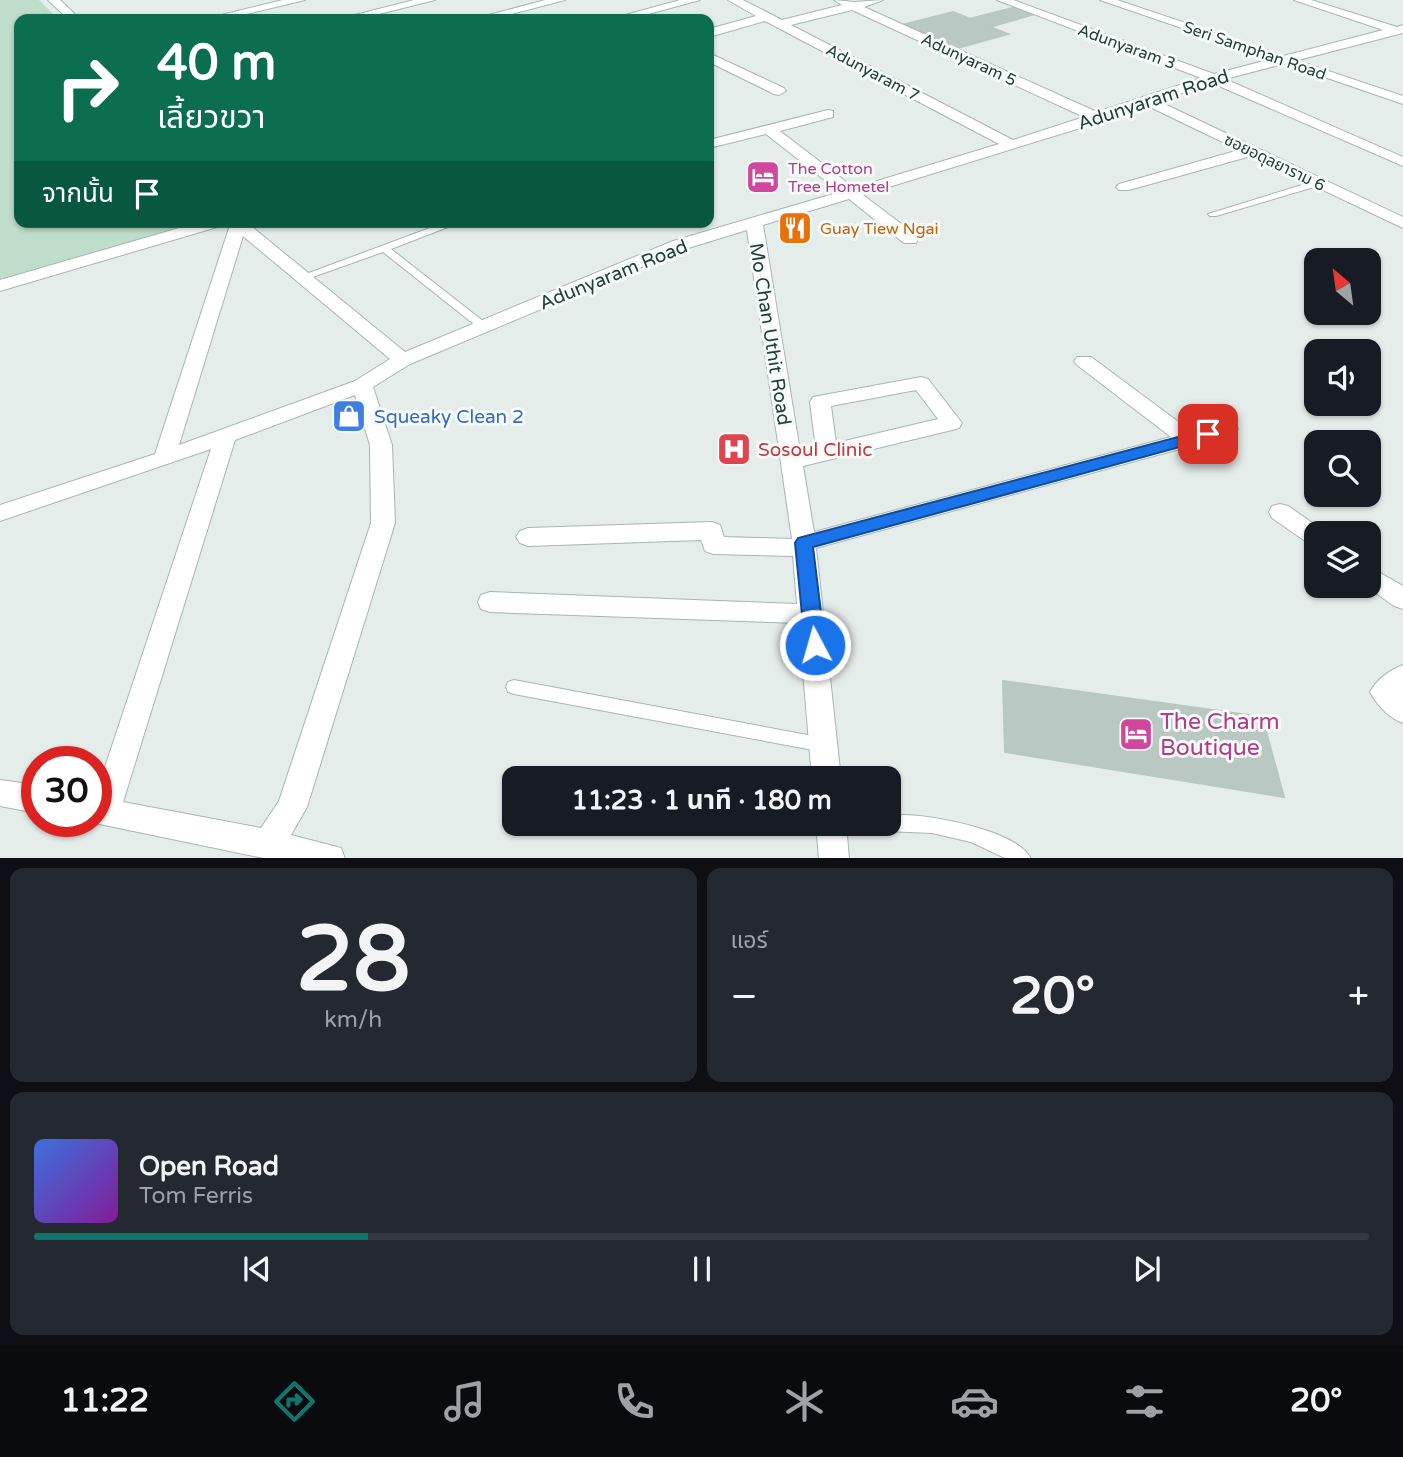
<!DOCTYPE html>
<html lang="th">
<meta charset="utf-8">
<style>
body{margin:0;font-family:"Varela Round","Noto Sans Thai",sans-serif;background:#242831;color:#f1f3f6;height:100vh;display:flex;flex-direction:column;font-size:26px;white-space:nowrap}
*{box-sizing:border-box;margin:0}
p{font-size:23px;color:#9ea1a6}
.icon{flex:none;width:38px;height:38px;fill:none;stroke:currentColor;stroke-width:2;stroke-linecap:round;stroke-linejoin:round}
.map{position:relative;height:858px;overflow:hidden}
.sheet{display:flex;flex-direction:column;gap:10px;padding:10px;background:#0d0f14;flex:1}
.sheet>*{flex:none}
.banner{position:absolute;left:14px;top:14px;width:700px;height:214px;border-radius:14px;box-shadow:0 2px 5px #0004;background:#0b6e4f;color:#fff;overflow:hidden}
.needle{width:46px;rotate:331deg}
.buttons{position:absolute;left:1304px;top:248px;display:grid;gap:14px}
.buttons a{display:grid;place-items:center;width:77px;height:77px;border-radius:14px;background:#171b24;box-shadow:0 2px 5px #0004;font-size:35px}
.speed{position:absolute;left:21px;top:746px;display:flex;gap:14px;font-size:35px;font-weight:700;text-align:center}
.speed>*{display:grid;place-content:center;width:91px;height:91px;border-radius:50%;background:#171b24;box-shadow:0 2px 5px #0004;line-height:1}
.speed .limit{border:10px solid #d22;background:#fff;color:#111}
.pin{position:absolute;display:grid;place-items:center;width:60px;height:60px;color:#fff;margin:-30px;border-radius:14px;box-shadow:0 4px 10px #0006}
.me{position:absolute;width:77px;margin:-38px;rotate:354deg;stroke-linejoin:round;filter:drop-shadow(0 0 5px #0008)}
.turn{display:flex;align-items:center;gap:24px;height:147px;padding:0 28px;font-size:32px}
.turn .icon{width:91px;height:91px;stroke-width:2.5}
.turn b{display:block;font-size:49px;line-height:60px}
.then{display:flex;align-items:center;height:66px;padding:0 28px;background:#0003;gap:14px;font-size:26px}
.big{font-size:52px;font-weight:700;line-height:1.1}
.sheet .card{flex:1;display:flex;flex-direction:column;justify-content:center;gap:10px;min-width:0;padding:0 24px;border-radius:14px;background:#242831}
.sheet .dial{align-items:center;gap:0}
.dial b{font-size:91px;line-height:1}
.song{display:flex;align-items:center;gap:21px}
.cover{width:84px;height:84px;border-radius:10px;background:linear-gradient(135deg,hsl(220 70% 55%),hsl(290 70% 35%))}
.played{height:7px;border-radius:4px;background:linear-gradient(90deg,#0f766e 25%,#363941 25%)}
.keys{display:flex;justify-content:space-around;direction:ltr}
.heat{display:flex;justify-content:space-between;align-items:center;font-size:38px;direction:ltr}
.sheet .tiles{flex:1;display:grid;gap:10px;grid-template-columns:1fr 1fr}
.card:last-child{grid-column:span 2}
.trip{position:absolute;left:502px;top:766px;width:399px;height:70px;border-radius:14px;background:#171b24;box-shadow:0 2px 5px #0004;font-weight:700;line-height:70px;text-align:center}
.dock{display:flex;height:112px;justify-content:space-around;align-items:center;background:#090b0e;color:#9ea1a6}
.dock .icon{width:49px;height:49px}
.dock .active{color:#0f766e}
.dock b{font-size:32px;color:#f1f3f6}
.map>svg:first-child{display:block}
</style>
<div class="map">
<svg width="1403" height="859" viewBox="0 0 1403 859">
<rect width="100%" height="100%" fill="#e5edeb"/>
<path fill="#bfddcb" d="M 0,0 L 39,0 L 58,19 L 19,19 L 19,222 L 208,222 L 0,282 Z"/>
<path fill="#bac8c4" stroke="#b7c7c2" stroke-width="2" d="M 1016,7 L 1035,14 L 993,26 L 973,18 Z
M 953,12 L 1008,34 L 954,49 L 902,25 Z
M 1003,681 L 1262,717 L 1284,797 L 1005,752 Z"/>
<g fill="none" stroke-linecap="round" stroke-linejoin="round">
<g stroke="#a7b5b3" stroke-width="2">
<path id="service" d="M 1318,180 L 1322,183 L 1321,185 L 1216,216 L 1210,216 L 1208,214 Z
M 446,222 L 461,222 L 391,249 L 488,325 L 489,327 L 488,329 L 480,329 L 383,252 L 307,279 L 303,280 L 298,277 Z
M 514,680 L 824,738 L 830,740 L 832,745 L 830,750 L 824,752 L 514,694 L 508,692 L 506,687 L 508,682 Z
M 904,815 C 932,815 1019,831 1031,859 L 1007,859 L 971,842 L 932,833 L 886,831 L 832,837 L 826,835 L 823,829 L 825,824 L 889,824 L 889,816 Z"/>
</g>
<g stroke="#a7b5b3" stroke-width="2">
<path id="minor" d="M 48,0 L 60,0 L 80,19 L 68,19 Z
M 283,0 L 305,0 L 226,19 L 205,19 Z
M 414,0 L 435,0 L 359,19 L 339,19 Z
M 545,0 L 565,0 L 493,19 L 474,19 Z
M 680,0 L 700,0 L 630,19 L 611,19 Z
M 728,0 L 743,0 L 782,20 L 842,5 L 834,0 L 854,2 L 883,0 L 864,7 L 1097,112 L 1201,78 L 997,0 L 1013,0 L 1214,74 L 1383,30 L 1294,0 L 1311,0 L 1397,27 L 1403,25 L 1403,33 L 1225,79 L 1403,157 L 1403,166 L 1212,83 L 1158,101 L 1403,217 L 1403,228 L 1251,156 L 1129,190 L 1119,190 L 1116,187 L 1119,184 L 1239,150 L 1146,105 L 1103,121 L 863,195 L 916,235 L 918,239 L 916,243 L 904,243 L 849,199 L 763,225 L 800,451 L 816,448 L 810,402 L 813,397 L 921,377 L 928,379 L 962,423 L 959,428 L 952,430 L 803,466 L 814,532 L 1171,437 L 1077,365 L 1074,361 L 1077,357 L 1091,357 L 1192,432 L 1228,422 L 1235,424 L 1238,429 L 1235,434 L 816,548 L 841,779 L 812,779 L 799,623 L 490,612 L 481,609 L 478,602 L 481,595 L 490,592 L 797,604 L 793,556 L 713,554 L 705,551 L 701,540 L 528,546 L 520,543 L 516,537 L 520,531 L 528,528 L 712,522 L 720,525 L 724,537 L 792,539 L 747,230 L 685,249 L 410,364 L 373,387 L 392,445 L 395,523 L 307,807 L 291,835 L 341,848 L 345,859 L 268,859 L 85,821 L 96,821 L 96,794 L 211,449 L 0,521 L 0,505 L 155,454 L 230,225 L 228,222 L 246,222 L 405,352 L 673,241 L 840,192 L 766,134 L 709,148 L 709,140 L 828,110 L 833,111 L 833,117 L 780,131 L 854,188 L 999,144 L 765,21 L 709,37 L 709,29 L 756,16 ZM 852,10 L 1084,117 L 1013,140 L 791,25 ZM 243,236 L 390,359 L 355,381 L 179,445 ZM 916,390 L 938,419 L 836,443 L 831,406 ZM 355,395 L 370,445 L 371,523 L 279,801 L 261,828 L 123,802 L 235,440 Z
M 709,53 L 784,88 L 786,91 L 779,95 L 774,94 L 709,62 Z
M 200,222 L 226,222 L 224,225 L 0,291 L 0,280 Z
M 1280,504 L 1288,506 L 1324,531 L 1326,534 L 1316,534 L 1316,546 L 1308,543 L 1272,518 L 1269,512 L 1272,506 Z
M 1368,566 L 1403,586 L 1403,609 L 1394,606 L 1366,586 L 1368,586 Z
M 1403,665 L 1403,723 C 1389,718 1377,705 1370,692 C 1377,679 1390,670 1403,665 Z
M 0,780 L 37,785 L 37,813 L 0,806 Z
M 816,824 L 846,824 L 849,859 L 819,859 Z"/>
</g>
<g stroke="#a7b5b3" stroke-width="2">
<path id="tertiary" d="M 1100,0 L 1117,0 L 1403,96 L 1403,104 Z"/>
</g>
<use href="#service" fill="#fff" fill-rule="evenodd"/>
<use href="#minor" fill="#fff" fill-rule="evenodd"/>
<use href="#tertiary" fill="#fff" fill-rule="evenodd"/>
</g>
<path fill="#1a73e8" stroke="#114b97" stroke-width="2" d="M 1208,429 L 1213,430 L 1216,434 L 1213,438 L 813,547 L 825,645 L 822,651 L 815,653 L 808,651 L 805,645 L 795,543 L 798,538 Z"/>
<defs>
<g id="hotel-square" transform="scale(1.75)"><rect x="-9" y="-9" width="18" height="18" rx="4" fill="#d1479c" stroke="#f5faf8"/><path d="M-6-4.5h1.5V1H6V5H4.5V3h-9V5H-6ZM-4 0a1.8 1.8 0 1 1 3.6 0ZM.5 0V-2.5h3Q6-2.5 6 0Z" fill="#fff"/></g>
<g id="restaurant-square" transform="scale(1.75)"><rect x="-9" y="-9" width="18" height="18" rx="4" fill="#e8710a" stroke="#f5faf8"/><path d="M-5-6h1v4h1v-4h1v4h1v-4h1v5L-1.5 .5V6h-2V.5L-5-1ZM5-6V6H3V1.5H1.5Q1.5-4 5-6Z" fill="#fff"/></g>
<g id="shop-square" transform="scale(1.75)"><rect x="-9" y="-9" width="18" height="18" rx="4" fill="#3f7fe0" stroke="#f5faf8"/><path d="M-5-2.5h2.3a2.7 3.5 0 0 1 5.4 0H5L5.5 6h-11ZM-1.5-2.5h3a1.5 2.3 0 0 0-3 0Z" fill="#fff"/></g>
<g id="hospital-square" transform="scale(1.75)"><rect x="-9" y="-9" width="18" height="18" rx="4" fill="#e0444e" stroke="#f5faf8"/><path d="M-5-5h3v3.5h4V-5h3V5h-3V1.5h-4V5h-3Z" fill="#fff"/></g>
</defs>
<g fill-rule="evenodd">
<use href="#hotel-square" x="763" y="177"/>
<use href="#restaurant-square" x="795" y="228"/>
<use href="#shop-square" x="349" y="416"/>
<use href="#hospital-square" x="734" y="449"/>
<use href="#hotel-square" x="1136" y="734"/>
</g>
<g text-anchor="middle" stroke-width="6" stroke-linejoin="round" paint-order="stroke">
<g font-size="16" fill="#243f3b" stroke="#f5faf8">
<text transform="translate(1127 46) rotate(20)" y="6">Adunyaram 3</text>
<text transform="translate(1255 50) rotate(19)" y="6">Seri Samphan Road</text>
<text transform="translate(969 59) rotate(25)" y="6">Adunyaram 5</text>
<text transform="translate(873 72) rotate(28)" y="6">Adunyaram 7</text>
<text transform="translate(1275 162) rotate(26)" y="6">ซอยอดุลยาราม 6</text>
</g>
<g font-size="16" fill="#b23c85" stroke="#f5faf8" text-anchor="start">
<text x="788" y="174">The Cotton<tspan x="788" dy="18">Tree Hometel</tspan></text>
</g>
<g font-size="16" fill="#c56008" stroke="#f5faf8" text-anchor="start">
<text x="820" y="234">Guay Tiew Ngai</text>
</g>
<g font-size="19" fill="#243f3b" stroke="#f5faf8">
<text transform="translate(1153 99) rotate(-18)" y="7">Adunyaram Road</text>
<text transform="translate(613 274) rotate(-22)" y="7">Adunyaram Road</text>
<text transform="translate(771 334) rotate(81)" y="7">Mo Chan Uthit Road</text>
</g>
<g font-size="19" fill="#366cbe" stroke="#f5faf8" text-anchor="start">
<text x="374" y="423">Squeaky Clean 2</text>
</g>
<g font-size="19" fill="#be3a42" stroke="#f5faf8" text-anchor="start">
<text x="758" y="456">Sosoul Clinic</text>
</g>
<g font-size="23" fill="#b23c85" stroke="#f5faf8" text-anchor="start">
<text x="1160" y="729">The Charm<tspan x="1160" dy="26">Boutique</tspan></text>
</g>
</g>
</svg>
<div class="buttons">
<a><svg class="needle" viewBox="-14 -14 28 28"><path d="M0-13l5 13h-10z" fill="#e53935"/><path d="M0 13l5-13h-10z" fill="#9ea1a6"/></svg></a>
<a><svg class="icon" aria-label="sound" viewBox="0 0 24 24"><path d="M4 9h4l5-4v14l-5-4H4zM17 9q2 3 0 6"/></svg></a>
<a><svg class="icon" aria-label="search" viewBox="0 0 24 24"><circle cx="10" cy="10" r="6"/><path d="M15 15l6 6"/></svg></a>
<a><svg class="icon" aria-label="layers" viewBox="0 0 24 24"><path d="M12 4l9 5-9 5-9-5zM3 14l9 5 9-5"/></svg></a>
</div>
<div class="speed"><div class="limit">30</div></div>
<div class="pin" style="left:1208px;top:434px;background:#d93025"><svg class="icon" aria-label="arrive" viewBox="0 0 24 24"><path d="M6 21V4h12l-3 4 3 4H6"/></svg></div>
<svg class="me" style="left:815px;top:645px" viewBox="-20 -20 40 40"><circle r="17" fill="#1a73e8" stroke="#fff" stroke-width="3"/><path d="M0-11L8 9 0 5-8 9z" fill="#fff"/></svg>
<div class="trip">11:23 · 1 นาที · 180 m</div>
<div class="banner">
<div class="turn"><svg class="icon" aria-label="right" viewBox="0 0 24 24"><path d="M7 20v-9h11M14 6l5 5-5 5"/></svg><div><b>40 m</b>เลี้ยวขวา</div></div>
<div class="then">จากนั้น<svg class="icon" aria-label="arrive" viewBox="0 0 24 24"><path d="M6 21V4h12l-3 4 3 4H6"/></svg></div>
</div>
</div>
<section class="sheet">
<div class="tiles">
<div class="card dial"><b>28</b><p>km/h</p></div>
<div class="card"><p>แอร์</p>
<div class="heat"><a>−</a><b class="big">20°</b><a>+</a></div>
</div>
<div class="card">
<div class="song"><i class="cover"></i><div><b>Open Road</b><p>Tom Ferris</p></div></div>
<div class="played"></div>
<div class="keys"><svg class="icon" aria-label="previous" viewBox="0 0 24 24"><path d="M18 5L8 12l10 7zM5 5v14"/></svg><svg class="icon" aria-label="pause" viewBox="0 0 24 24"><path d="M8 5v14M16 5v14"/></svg><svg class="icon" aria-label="next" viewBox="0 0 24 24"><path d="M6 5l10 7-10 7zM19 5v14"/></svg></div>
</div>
</div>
</section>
<nav class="dock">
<b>11:22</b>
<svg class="icon active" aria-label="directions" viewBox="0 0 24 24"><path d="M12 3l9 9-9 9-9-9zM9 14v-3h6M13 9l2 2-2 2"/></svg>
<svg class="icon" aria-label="music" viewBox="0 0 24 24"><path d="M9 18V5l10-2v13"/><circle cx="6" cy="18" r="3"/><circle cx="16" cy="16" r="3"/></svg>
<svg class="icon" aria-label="phone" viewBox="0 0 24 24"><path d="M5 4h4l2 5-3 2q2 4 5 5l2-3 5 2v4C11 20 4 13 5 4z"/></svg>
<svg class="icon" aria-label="climate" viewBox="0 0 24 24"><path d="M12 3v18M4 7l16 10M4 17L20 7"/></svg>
<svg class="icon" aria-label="car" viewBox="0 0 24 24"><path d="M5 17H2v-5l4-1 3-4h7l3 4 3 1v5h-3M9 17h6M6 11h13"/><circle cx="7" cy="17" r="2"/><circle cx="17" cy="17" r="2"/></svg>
<svg class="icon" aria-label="filters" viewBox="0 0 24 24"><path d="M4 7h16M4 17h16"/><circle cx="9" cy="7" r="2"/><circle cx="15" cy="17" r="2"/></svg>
<b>20°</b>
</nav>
